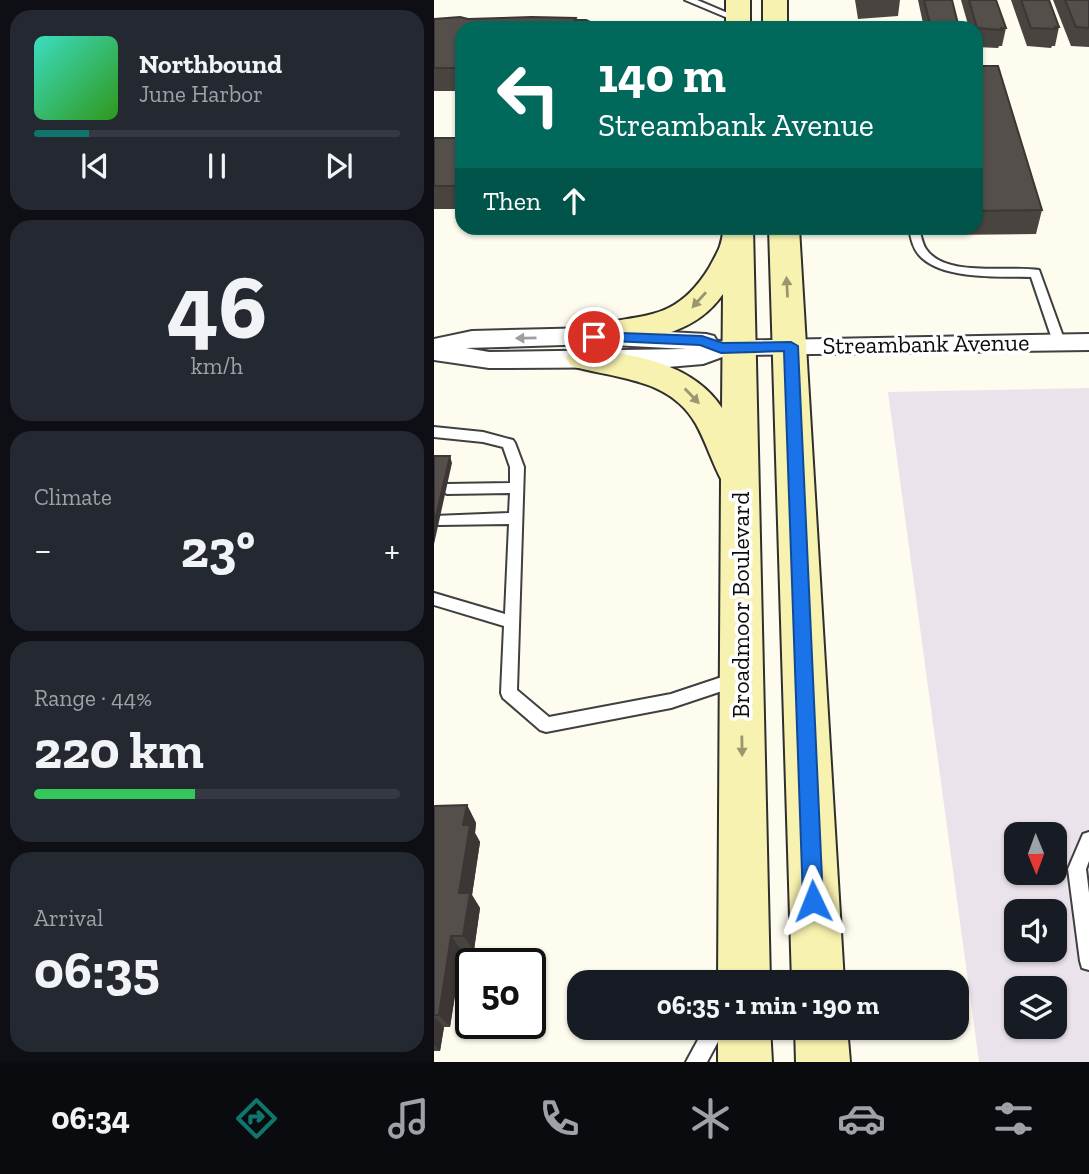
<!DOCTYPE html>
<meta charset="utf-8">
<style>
body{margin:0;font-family:"Zilla Slab",serif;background:#242831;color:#f1f3f6;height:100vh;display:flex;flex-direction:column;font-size:26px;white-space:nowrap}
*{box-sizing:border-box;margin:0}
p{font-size:23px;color:#9ea1a6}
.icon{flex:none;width:38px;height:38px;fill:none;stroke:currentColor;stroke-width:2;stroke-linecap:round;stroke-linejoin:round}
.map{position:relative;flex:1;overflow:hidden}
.sheet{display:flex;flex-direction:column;gap:10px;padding:10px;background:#0d0f14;width:434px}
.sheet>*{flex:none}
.banner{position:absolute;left:21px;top:21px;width:528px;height:214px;border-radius:21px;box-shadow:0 2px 5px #0004;background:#00695c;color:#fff;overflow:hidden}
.needle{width:46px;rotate:179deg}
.buttons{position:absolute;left:570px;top:822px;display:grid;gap:14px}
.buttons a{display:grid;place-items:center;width:63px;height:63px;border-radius:14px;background:#171b24;box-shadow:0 2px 5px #0004;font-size:35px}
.speed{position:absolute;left:21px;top:948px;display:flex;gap:14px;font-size:35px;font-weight:700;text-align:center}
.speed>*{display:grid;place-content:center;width:91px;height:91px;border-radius:50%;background:#171b24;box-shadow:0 2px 5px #0004;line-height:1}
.speed .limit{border:4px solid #111;border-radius:10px;background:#fff;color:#111}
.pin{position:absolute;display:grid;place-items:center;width:60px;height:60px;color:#fff;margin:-30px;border:4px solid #fff;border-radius:50%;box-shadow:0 2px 7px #0007}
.me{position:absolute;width:77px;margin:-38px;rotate:358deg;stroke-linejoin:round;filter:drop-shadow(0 0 5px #0008)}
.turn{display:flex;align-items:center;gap:24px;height:147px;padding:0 28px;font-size:32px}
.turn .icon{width:91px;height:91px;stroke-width:2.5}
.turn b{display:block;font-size:49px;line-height:60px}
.then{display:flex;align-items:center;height:66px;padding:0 28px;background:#0003;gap:14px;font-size:26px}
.big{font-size:52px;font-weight:700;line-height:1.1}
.sheet .tile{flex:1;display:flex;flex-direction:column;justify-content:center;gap:10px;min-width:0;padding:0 24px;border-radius:21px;background:#242831}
.sheet .dial{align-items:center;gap:0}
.dial b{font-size:91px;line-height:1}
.song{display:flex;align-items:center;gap:21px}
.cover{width:84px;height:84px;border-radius:10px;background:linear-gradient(135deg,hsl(170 70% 55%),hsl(110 70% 35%))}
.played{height:7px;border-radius:4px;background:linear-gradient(90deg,#0f766e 15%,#363941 15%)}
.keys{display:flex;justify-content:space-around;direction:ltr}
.heat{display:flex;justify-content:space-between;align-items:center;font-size:38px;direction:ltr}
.charge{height:10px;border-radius:5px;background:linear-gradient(90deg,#34c759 44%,#363941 0)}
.trip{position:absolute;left:133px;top:970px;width:402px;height:70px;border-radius:21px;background:#171b24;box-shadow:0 2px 5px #0004;font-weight:700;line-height:70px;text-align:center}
.dock{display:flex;height:112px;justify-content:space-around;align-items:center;background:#090b0e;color:#9ea1a6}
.dock .icon{width:49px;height:49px}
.dock .current{color:#0f766e}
.dock b{font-size:32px;color:#f1f3f6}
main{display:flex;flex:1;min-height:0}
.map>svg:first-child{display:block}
</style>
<main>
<section class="sheet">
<div class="tile">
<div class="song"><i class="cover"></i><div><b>Northbound</b><p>June Harbor</p></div></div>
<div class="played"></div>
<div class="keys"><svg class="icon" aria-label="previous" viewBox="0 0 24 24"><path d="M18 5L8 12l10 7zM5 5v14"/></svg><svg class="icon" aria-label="pause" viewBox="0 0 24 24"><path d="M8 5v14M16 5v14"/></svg><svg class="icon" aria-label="next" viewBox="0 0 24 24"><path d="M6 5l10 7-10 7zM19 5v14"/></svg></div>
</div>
<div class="tile dial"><b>46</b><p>km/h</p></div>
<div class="tile"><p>Climate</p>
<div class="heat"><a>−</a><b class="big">23°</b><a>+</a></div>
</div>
<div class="tile"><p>Range · 44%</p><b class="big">220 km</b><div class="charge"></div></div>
<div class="tile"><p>Arrival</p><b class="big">06:35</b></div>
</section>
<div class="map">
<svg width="655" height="1062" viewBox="0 0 655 1062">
<rect width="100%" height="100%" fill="#fefbef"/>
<path fill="#ebe3eb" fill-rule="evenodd" d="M 655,388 L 655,1062 L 545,1062 L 454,392 ZM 583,835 L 621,835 L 621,873 L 583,873 ZM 583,912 L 621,912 L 621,950 L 583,950 ZM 583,989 L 621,989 L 621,1027 L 583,1027 Z"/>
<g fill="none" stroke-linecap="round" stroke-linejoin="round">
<g stroke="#404040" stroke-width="4">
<path id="service" d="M 251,0 L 263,0 L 308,19 L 301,21 Z
M 475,228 L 485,228 C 487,235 488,243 492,249 C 511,278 575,265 605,270 L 631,342 L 629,345 L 621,345 L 619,342 L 597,277 C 566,276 512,280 488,258 C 479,250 477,239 475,228 Z
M 0,427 L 49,432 L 79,440 L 81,443 L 90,467 L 83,690 L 115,717 L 237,694 L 303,672 L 309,674 L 311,679 L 309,684 L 237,708 L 112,732 L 106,730 L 69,698 L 67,693 L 70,626 L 0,605 L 0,593 L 71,614 L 75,524 L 5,525 L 0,524 L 0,516 L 75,513 L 76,493 L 13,494 L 6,489 L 13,484 L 76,483 L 76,467 L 69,447 L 49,442 L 0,437 Z
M 655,832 L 655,861 L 652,869 L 655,893 L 655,970 L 648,968 L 646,961 L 634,869 L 649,834 Z
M 271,1027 L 292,1027 L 273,1062 L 252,1062 Z"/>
</g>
<g stroke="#404040" stroke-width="4">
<path id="minor" d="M 160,328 L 272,334 L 280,336 L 283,341 L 655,334 L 655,350 L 306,355 L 291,356 L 269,364 L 234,367 L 55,368 L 0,360 L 0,339 L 38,331 ZM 160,344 L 253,349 L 55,352 L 32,348 Z"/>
</g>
<g stroke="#2f2f2f" stroke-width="4">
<path id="secondary" d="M 292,0 L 316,0 L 316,28 L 292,28 Z
M 329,0 L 353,0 L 353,28 L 329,28 Z
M 289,228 L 319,228 L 336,982 L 284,982 L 287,479 C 278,462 272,442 262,424 C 236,378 183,379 137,366 L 132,358 L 137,350 L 149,347 C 199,355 258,362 288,408 L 289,294 C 260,337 207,340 160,347 L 148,344 L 144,336 L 148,328 C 205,312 239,326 275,268 C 283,253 289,245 289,228 Z
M 335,228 L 365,228 L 410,982 L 358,982 Z
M 284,1027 L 336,1027 L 338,1062 L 284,1062 Z
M 361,1027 L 413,1027 L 416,1062 L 362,1062 Z"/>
</g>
<use href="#service" fill="#fff" fill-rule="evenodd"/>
<use href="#minor" fill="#fff" fill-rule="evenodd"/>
<use href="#secondary" fill="#f8f2b0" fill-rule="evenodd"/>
</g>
<path fill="#494440" d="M 421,0 L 466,0 L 464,16 L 424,19 Z
M 484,0 L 518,0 L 525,28 L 490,28 Z
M 527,0 L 562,0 L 572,28 L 568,46 L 565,46 L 564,48 L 542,47 L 542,28 L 535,28 Z
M 577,0 L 615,0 L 625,27 L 621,46 L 618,46 L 617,48 L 593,46 Z
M 619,0 L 655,0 L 655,47 L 637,46 Z
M 142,18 L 142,20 L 28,28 L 28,91 L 0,91 L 0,19 Z
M 542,66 L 608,210 L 602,234 L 514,235 L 512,228 L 542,228 Z
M 0,138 L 28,138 L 28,209 L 0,209 Z
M 33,805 L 42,823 L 41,833 L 46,842 L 38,895 L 46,908 L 40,950 L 28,951 L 16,1027 L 10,1027 L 6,1051 L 0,1051 L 0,806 Z"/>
<path fill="#3c3734" d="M 16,456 L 18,463 L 0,544 L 0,525 Z
M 33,805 L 42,823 L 41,833 L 46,842 L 38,895 L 46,908 L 40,950 L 29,936 L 25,893 L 29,825 Z
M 17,936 L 28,951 L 16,1027 L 5,1015 Z
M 0,1017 L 10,1027 L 6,1051 L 0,1045 Z"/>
<path fill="#554f4b" stroke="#3c3734" stroke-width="2" d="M 490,0 L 518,0 L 525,28 L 497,28 Z
M 535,0 L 562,0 L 572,28 L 567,28 L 568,30 L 543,28 Z
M 587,0 L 615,0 L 625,27 L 621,27 L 622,29 L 597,28 Z
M 631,0 L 655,0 L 655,28 L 642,27 Z
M 26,17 L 34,19 L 98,17 L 142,18 L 141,20 L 152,20 L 161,24 L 160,28 L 28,28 L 28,68 L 0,68 L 0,19 Z
M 542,66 L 564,66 L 608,210 L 542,211 Z
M 0,138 L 28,138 L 28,186 L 0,186 Z
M 0,456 L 16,456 L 0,525 Z
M 33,805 L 29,825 L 36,825 L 25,893 L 36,893 L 29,936 L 17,936 L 5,1015 L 0,1015 L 0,806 Z"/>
<defs><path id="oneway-solid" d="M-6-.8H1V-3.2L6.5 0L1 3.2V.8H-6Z" transform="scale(1.75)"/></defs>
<g fill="#9a966f">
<use href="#oneway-solid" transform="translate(353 287) rotate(-93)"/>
<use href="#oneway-solid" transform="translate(265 300) rotate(132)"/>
<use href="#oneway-solid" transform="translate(258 396) rotate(46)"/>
<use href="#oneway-solid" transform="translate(308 746) rotate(89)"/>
</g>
<use fill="#9e9e9e" href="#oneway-solid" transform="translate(92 338) rotate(179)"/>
<path fill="#1a73e8" stroke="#114b97" stroke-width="2" d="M 160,332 L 268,336 L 289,343 L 357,342 L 364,346 L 389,901 L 386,908 L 379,911 L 372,908 L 369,901 L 350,351 L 287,353 L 266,345 L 155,340 L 153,337 Z"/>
<g text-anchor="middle" stroke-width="7" stroke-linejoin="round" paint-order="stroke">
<g font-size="24" fill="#0d0d0d" stroke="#fff">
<text transform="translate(492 344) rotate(-1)" y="8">Streambank Avenue</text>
<text transform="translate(307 605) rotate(-90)" y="8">Broadmoor Boulevard</text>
</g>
</g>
</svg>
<div class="buttons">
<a><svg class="needle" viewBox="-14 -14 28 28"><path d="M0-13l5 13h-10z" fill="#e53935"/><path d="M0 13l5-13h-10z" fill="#9ea1a6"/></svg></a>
<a><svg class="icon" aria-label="sound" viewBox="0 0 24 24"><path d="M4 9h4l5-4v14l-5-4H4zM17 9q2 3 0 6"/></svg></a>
<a><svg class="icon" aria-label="layers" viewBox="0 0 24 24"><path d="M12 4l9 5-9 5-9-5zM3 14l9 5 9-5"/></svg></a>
</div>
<div class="speed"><div class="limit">50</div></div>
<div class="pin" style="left:160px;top:337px;background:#d93025"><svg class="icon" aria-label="arrive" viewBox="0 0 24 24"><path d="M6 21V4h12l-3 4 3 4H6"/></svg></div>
<svg class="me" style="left:379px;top:901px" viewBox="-20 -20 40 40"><path d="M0-17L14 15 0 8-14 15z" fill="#1a73e8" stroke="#fff" stroke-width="4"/></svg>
<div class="trip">06:35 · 1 min · 190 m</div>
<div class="banner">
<div class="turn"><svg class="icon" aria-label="left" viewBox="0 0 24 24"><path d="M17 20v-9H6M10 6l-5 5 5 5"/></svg><div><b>140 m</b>Streambank Avenue</div></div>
<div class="then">Then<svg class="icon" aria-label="ahead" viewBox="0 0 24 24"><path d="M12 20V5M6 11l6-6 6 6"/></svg></div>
</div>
</div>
</main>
<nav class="dock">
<b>06:34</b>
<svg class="icon current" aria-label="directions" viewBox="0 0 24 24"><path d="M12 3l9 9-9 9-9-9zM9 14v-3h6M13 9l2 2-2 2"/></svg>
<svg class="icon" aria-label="music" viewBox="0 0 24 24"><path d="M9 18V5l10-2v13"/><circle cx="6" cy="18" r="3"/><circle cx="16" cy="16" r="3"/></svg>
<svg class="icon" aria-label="phone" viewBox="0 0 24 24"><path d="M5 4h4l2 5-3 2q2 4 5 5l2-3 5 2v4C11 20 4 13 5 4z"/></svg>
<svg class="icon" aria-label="climate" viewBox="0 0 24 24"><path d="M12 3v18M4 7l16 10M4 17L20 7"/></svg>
<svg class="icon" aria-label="car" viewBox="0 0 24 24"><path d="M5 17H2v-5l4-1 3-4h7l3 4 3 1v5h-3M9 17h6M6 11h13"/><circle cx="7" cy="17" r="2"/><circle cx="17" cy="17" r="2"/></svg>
<svg class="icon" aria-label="filters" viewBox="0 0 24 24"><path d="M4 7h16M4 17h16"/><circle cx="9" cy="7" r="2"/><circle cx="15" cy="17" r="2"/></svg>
</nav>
